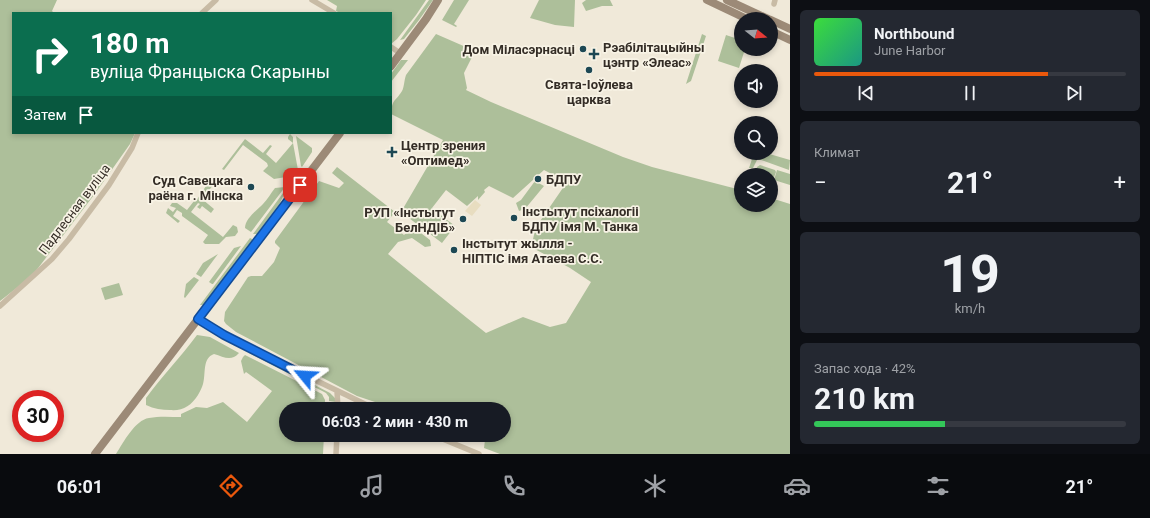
<!DOCTYPE html>
<html lang="ru">
<meta charset="utf-8">
<style>
body{margin:0;font-family:Roboto,sans-serif;background:#242831;color:#f1f3f6;height:100vh;display:flex;flex-direction:column;font-size:15px;white-space:nowrap}
*{box-sizing:border-box;margin:0}
p{font-size:13px;color:#9ea1a6}
.icon{flex:none;width:22px;height:22px;fill:none;stroke:currentColor;stroke-width:2;stroke-linecap:round;stroke-linejoin:round}
.map{position:relative;flex:1;overflow:hidden}
.details{display:flex;flex-direction:column;gap:10px;padding:10px;background:#0d0f14;width:360px}
.details>*{flex:none}
.top-card{position:absolute;left:12px;top:12px;width:380px;height:122px;border-radius:0px;box-shadow:0 2px 6px #0003;background:#0b6e4f;color:#fff;overflow:hidden}
.needle{width:26px;rotate:107deg}
.tools{position:absolute;left:734px;top:12px;display:grid;gap:8px}
.tools a{display:grid;place-items:center;width:44px;height:44px;border-radius:50%;background:#171b24;box-shadow:0 2px 6px #0003;font-size:20px}
.speed{position:absolute;left:12px;top:390px;display:flex;gap:8px;font-size:20px;font-weight:700;text-align:center}
.speed>*{display:grid;place-content:center;width:52px;height:52px;border-radius:50%;background:#171b24;box-shadow:0 2px 6px #0003;line-height:1}
.speed .limit{border:6px solid #d22;background:#fff;color:#111}
.pin{position:absolute;display:grid;place-items:center;width:34px;height:34px;color:#fff;margin:-17px;border-radius:8px;box-shadow:0 2px 6px #0006}
.me{position:absolute;width:44px;margin:-22px;rotate:297deg;stroke-linejoin:round;filter:drop-shadow(0 0 3px #0008)}
.turn{display:flex;align-items:center;gap:14px;height:84px;padding:0 12px;font-size:18px}
.turn .icon{width:52px;height:52px;stroke-width:2.5}
.turn b{display:block;font-size:28px;line-height:34px}
.then{display:flex;align-items:center;height:38px;padding:0 12px;background:#0003;gap:8px;font-size:15px}
.big{font-size:30px;font-weight:700;line-height:1.1}
.details .tile{flex:1;display:flex;flex-direction:column;justify-content:center;gap:6px;min-width:0;padding:0 14px;border-radius:6px;background:#242831}
.details .dial{align-items:center;gap:0}
.dial b{font-size:52px;line-height:1}
.song{display:flex;align-items:center;gap:12px}
.cover{width:48px;height:48px;border-radius:6px;background:linear-gradient(135deg,hsl(120 70% 55%),hsl(170 70% 35%))}
.played{height:4px;border-radius:2px;background:linear-gradient(90deg,#ea580c 75%,#363941 75%)}
.keys{display:flex;justify-content:space-around;direction:ltr}
.heat{display:flex;justify-content:space-between;align-items:center;font-size:22px;direction:ltr}
.charge{height:6px;border-radius:3px;background:linear-gradient(90deg,#34c759 42%,#363941 0)}
.trip{position:absolute;left:279px;top:402px;width:232px;height:40px;border-radius:20px;background:#171b24;box-shadow:0 2px 6px #0003;font-weight:700;line-height:40px;text-align:center}
.dock{display:flex;height:64px;justify-content:space-around;align-items:center;background:#090b0e;color:#9ea1a6}
.dock .icon{width:28px;height:28px}
.dock .selected{color:#ea580c}
.dock b{font-size:18px;color:#f1f3f6}
main{display:flex;flex:1;min-height:0}
.map>svg:first-child{display:block}
</style>
<main>
<div class="map">
<svg width="790" height="454" viewBox="0 0 790 454">
<rect width="100%" height="100%" fill="#f0e9d9"/>
<path fill="#adbf9a" d="M 0,0 L 57,0 L 52,11 L 54,13 L 13,13 L 13,133 L 135,133 L 130,144 L 94,195 L 32,276 L 0,301 Z
M 327,0 L 426,0 L 416,15 L 397,39 L 391,44 L 391,13 L 340,13 L 336,11 L 337,6 Z
M 429,0 L 433,0 L 419,20 L 404,39 L 400,40 Z
M 454,0 L 469,0 L 454,24 L 457,26 L 456,27 L 442,20 Z
M 539,0 L 575,0 L 574,27 L 555,25 L 530,18 Z
M 586,0 L 610,0 L 613,6 L 602,6 L 586,11 L 582,3 Z
M 436,34 L 475,51 L 464,73 L 467,88 L 466,90 L 491,102 L 623,157 L 652,167 L 741,190 L 741,205 L 771,205 L 771,198 L 790,204 L 790,454 L 500,454 L 484,448 L 485,440 L 471,435 L 504,435 L 504,409 L 396,409 L 357,396 L 236,332 L 226,324 L 224,321 L 225,312 L 248,277 L 251,276 L 262,276 L 274,262 L 280,248 L 275,243 L 275,241 L 319,181 L 339,188 L 344,183 L 332,173 L 337,167 L 395,212 L 387,222 L 404,235 L 413,227 L 430,240 L 431,246 L 425,247 L 412,238 L 398,242 L 388,254 L 467,318 L 486,333 L 523,317 L 550,327 L 566,323 L 591,282 L 570,268 L 531,247 L 536,227 L 567,182 L 544,170 L 513,198 L 489,186 L 484,190 L 485,192 L 478,200 L 478,196 L 467,206 L 446,190 L 432,208 L 455,226 L 442,243 L 401,212 L 443,140 L 391,114 C 392,99 395,102 402,91 C 404,88 404,81 406,75 Z
M 702,34 L 706,36 L 691,81 L 686,84 Z
M 726,35 L 741,40 L 741,49 L 745,49 L 739,68 L 718,61 Z
M 401,60 L 408,60 L 391,82 L 391,74 Z
M 290,134 L 293,137 L 293,143 L 298,170 L 296,173 L 294,171 L 292,174 L 293,175 L 292,176 L 274,179 L 263,171 L 268,166 L 267,163 L 243,145 L 224,170 L 222,169 L 245,139 L 263,153 L 270,145 L 272,146 L 266,154 L 276,163 L 293,143 L 288,139 L 288,137 Z
M 296,136 L 312,148 L 312,152 L 302,167 L 301,166 Z
M 754,153 L 766,153 L 790,160 L 789,170 L 761,160 L 757,160 L 753,168 L 749,168 Z
M 760,165 L 775,170 L 776,172 L 773,180 L 771,181 L 771,175 L 755,175 L 757,167 Z
M 777,170 L 790,174 L 790,185 L 774,180 Z
M 210,180 L 214,184 L 202,199 L 214,209 L 211,213 L 202,206 L 200,209 L 197,207 L 200,204 L 198,203 L 191,212 L 223,237 L 233,225 L 237,227 L 238,232 L 235,236 L 226,237 L 219,244 L 205,244 L 203,242 L 208,235 L 182,216 L 182,213 L 177,210 L 173,216 L 180,221 L 178,223 L 166,213 L 168,208 L 173,212 L 176,208 L 170,206 L 172,203 L 177,203 L 187,210 L 194,201 L 196,201 Z
M 535,181 L 544,186 L 525,209 L 519,211 L 516,203 L 521,200 Z
M 285,187 L 251,232 L 245,228 C 245,219 257,210 263,204 C 267,200 271,193 275,188 Z
M 283,193 L 284,194 L 280,203 L 257,234 L 253,234 Z
M 250,238 L 252,239 L 252,241 L 204,305 L 200,305 Z
M 241,246 L 213,284 L 212,284 L 209,282 L 234,248 Z
M 218,254 L 201,277 L 196,274 L 203,263 Z
M 194,277 L 199,280 L 185,298 L 184,297 L 186,284 Z
M 119,283 L 123,295 L 105,300 L 101,288 Z
M 197,335 L 210,337 L 239,353 C 231,362 224,357 214,354 C 202,358 206,374 203,384 C 202,388 200,391 198,395 C 191,406 183,411 170,410 C 162,410 154,409 146,405 L 146,398 C 162,376 181,357 197,335 Z
M 249,353 L 252,353 L 257,355 L 330,393 L 335,398 L 336,402 L 329,401 L 329,397 L 326,393 Z
M 245,355 L 322,394 L 325,400 L 325,409 L 286,409 L 286,435 L 324,435 L 323,454 L 116,454 C 123,443 135,420 149,418 C 159,416 171,417 181,417 L 181,414 L 196,407 L 207,408 L 223,402 L 247,422 L 272,391 L 246,372 L 244,374 L 241,361 L 243,357 Z"/>
<path fill="#e8ddc0" d="M 475,200 L 481,205 L 472,216 L 465,211 Z"/>
<g fill="none" stroke-linecap="round" stroke-linejoin="round">
<path stroke="#c8bba5" stroke-width="5.5" d="M 312,0 L 334,13
M 774,4 L 775,0
M 202,13 L 216,0
M 391,47 L 400,53
M 0,306 L 52,259 L 69,239 L 109,185 L 132,148 L 138,133
M 198,319 C 255,353 316,380 375,409
M 337,391 L 338,409
M 433,435 L 479,454
M 336,454 L 337,435"/>
<path stroke="#9c8a77" stroke-width="8" d="M 707,0 L 747,19
M 727,0 L 768,19
M 771,20 L 790,29
M 771,31 L 790,40
M 391,66 L 426,19 L 438,0
M 95,454 L 340,133"/>
</g>
<g fill="none" stroke-linecap="round" stroke-linejoin="round">
<g stroke="#114b97" stroke-width="10">
<path id="route" d="M 300,185 L 198,319 L 224,335 L 305,376"/>
</g>
<use href="#route" stroke="#1a73e8" stroke-width="7"/>
</g>
<g fill="#1d4854" stroke="#f8f3e5" stroke-width="1.5">
<circle cx="583" cy="49" r="4"/>
<path d="M592 48h4v4h4v4h-4v4h-4v-4h-4v-4h4z"/>
<circle cx="589" cy="70" r="4"/>
<path d="M390 146h4v4h4v4h-4v4h-4v-4h-4v-4h4z"/>
<circle cx="538" cy="179" r="4"/>
<circle cx="251" cy="187" r="4"/>
<circle cx="514" cy="218" r="4"/>
<circle cx="463" cy="219" r="4"/>
<circle cx="454" cy="250" r="4"/>
</g>
<g text-anchor="middle" stroke-width="3.5" stroke-linejoin="round" paint-order="stroke">
<g font-size="13" font-weight="bold" fill="#342d26" stroke="#f8f3e5" text-anchor="start">
<text x="603" y="52">Рэабілітацыйны<tspan x="603" dy="15">цэнтр «Элеас»</tspan></text>
<text x="575" y="54" text-anchor="end">Дом Міласэрнасці</text>
<text x="589" y="89" text-anchor="middle">Свята-Іоўлева<tspan x="589" dy="15">царква</tspan></text>
<text x="401" y="150">Центр зрения<tspan x="401" dy="15">«Оптимед»</tspan></text>
<text x="546" y="184">БДПУ</text>
<text x="243" y="185" text-anchor="end">Суд Савецкага<tspan x="243" dy="15">раёна г. Мінска</tspan></text>
<text x="522" y="216">Інстытут псіхалогіі<tspan x="522" dy="15">БДПУ імя М. Танка</tspan></text>
<text x="455" y="217" text-anchor="end">РУП «Інстытут<tspan x="455" dy="15">БелНДІБ»</tspan></text>
<text x="462" y="248">Інстытут жылля -<tspan x="462" dy="15">НІПТІС імя Атаева С.С.</tspan></text>
</g>
<g font-size="13" fill="#342d26" stroke="#f8f3e5">
<text transform="translate(74 209) rotate(-53)" y="5">Падлесная вуліца</text>
</g>
</g>
</svg>
<div class="tools">
<a><svg class="needle" viewBox="-14 -14 28 28"><path d="M0-13l5 13h-10z" fill="#e53935"/><path d="M0 13l5-13h-10z" fill="#9ea1a6"/></svg></a>
<a><svg class="icon" aria-label="sound" viewBox="0 0 24 24"><path d="M4 9h4l5-4v14l-5-4H4zM17 9q2 3 0 6"/></svg></a>
<a><svg class="icon" aria-label="search" viewBox="0 0 24 24"><circle cx="10" cy="10" r="6"/><path d="M15 15l6 6"/></svg></a>
<a><svg class="icon" aria-label="layers" viewBox="0 0 24 24"><path d="M12 4l9 5-9 5-9-5zM3 14l9 5 9-5"/></svg></a>
</div>
<div class="speed"><div class="limit">30</div></div>
<div class="pin" style="left:300px;top:185px;background:#d93025"><svg class="icon" aria-label="arrive" viewBox="0 0 24 24"><path d="M6 21V4h12l-3 4 3 4H6"/></svg></div>
<svg class="me" style="left:305px;top:376px" viewBox="-20 -20 40 40"><path d="M0-17L14 15 0 8-14 15z" fill="#1a73e8" stroke="#fff" stroke-width="4"/></svg>
<div class="trip">06:03 · 2 мин · 430 m</div>
<div class="top-card">
<div class="turn"><svg class="icon" aria-label="right" viewBox="0 0 24 24"><path d="M7 20v-9h11M14 6l5 5-5 5"/></svg><div><b>180 m</b>вуліца Францыска Скарыны</div></div>
<div class="then">Затем<svg class="icon" aria-label="arrive" viewBox="0 0 24 24"><path d="M6 21V4h12l-3 4 3 4H6"/></svg></div>
</div>
</div>
<section class="details">
<div class="tile">
<div class="song"><i class="cover"></i><div><b>Northbound</b><p>June Harbor</p></div></div>
<div class="played"></div>
<div class="keys"><svg class="icon" aria-label="previous" viewBox="0 0 24 24"><path d="M18 5L8 12l10 7zM5 5v14"/></svg><svg class="icon" aria-label="pause" viewBox="0 0 24 24"><path d="M8 5v14M16 5v14"/></svg><svg class="icon" aria-label="next" viewBox="0 0 24 24"><path d="M6 5l10 7-10 7zM19 5v14"/></svg></div>
</div>
<div class="tile"><p>Климат</p>
<div class="heat"><a>−</a><b class="big">21°</b><a>+</a></div>
</div>
<div class="tile dial"><b>19</b><p>km/h</p></div>
<div class="tile"><p>Запас хода · 42%</p><b class="big">210 km</b><div class="charge"></div></div>
</section>
</main>
<nav class="dock">
<b>06:01</b>
<svg class="icon selected" aria-label="directions" viewBox="0 0 24 24"><path d="M12 3l9 9-9 9-9-9zM9 14v-3h6M13 9l2 2-2 2"/></svg>
<svg class="icon" aria-label="music" viewBox="0 0 24 24"><path d="M9 18V5l10-2v13"/><circle cx="6" cy="18" r="3"/><circle cx="16" cy="16" r="3"/></svg>
<svg class="icon" aria-label="phone" viewBox="0 0 24 24"><path d="M5 4h4l2 5-3 2q2 4 5 5l2-3 5 2v4C11 20 4 13 5 4z"/></svg>
<svg class="icon" aria-label="climate" viewBox="0 0 24 24"><path d="M12 3v18M4 7l16 10M4 17L20 7"/></svg>
<svg class="icon" aria-label="car" viewBox="0 0 24 24"><path d="M5 17H2v-5l4-1 3-4h7l3 4 3 1v5h-3M9 17h6M6 11h13"/><circle cx="7" cy="17" r="2"/><circle cx="17" cy="17" r="2"/></svg>
<svg class="icon" aria-label="filters" viewBox="0 0 24 24"><path d="M4 7h16M4 17h16"/><circle cx="9" cy="7" r="2"/><circle cx="15" cy="17" r="2"/></svg>
<b>21°</b>
</nav>
